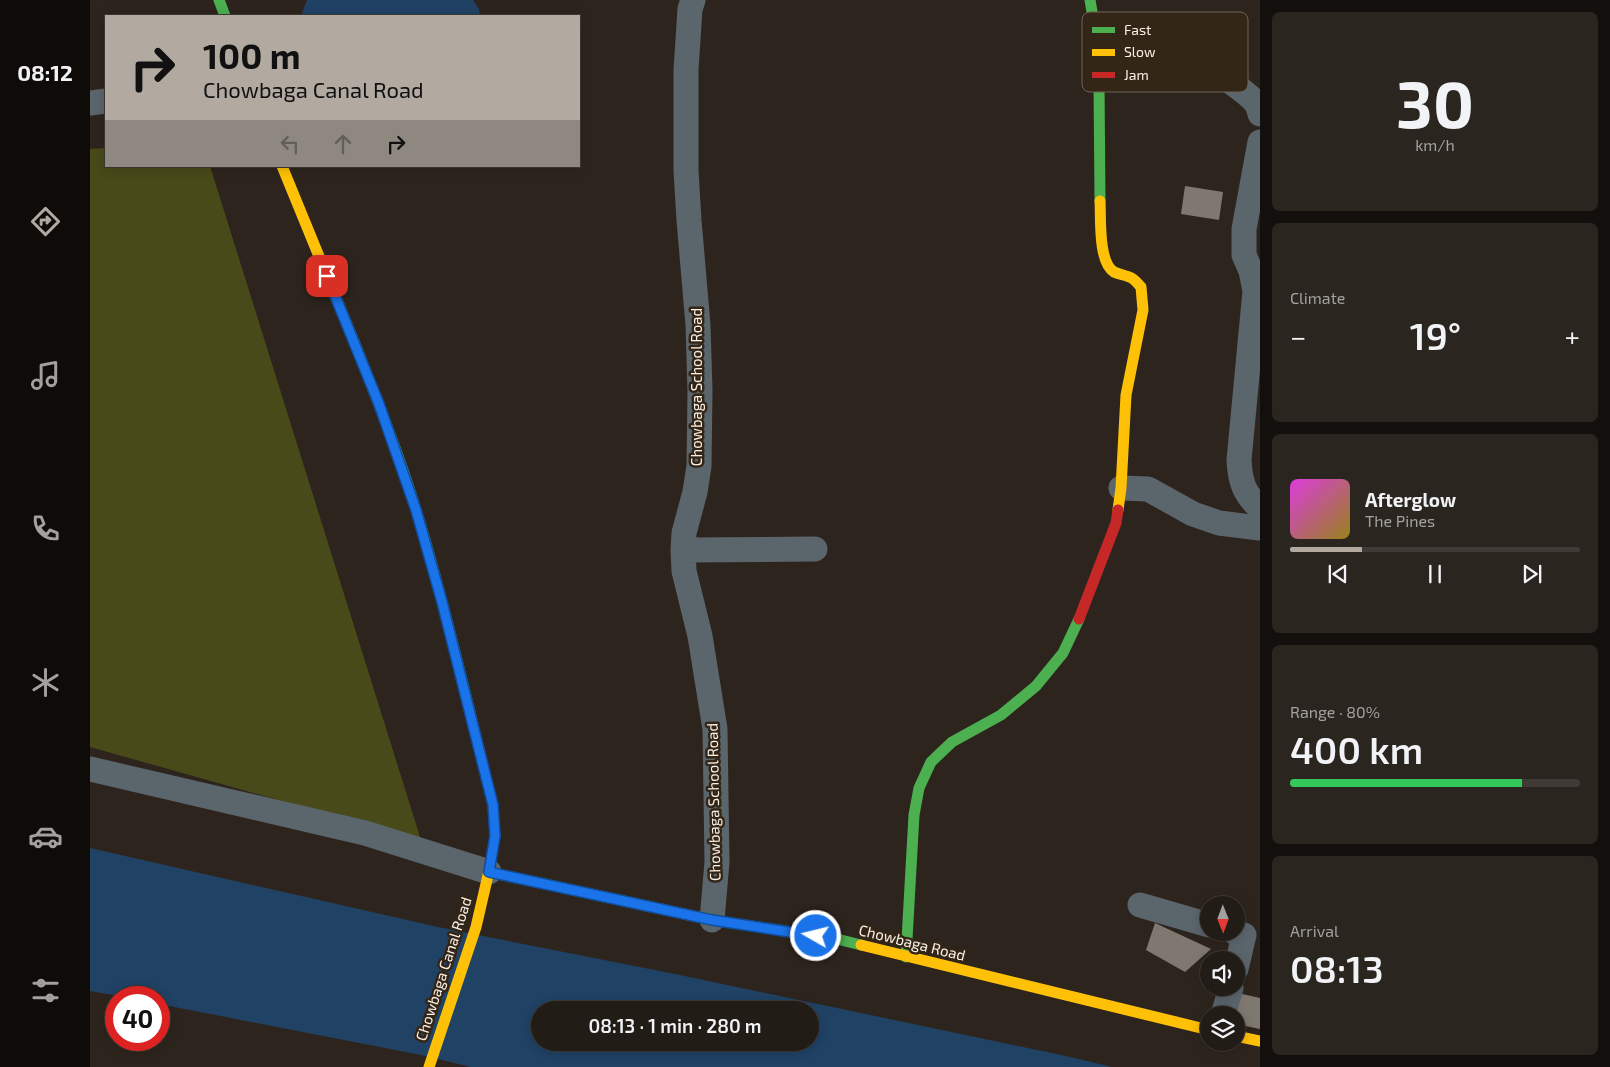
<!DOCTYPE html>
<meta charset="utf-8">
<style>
body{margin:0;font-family:"Exo 2",sans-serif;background:#2a251f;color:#f1f3f6;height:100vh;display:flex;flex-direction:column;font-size:19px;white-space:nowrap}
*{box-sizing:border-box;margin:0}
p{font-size:16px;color:#a2a1a1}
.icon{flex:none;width:28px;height:28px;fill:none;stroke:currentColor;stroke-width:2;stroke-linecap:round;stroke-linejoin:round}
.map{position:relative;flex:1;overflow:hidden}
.drawer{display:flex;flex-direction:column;gap:12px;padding:12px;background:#130f0c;width:350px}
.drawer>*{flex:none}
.hud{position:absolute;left:15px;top:15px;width:475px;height:152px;border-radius:0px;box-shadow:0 2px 12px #0003,0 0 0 1px #3f3a35;background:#b2aaa1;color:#111;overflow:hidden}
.needle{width:32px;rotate:179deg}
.controls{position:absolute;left:1110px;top:896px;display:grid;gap:10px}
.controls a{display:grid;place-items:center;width:45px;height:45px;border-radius:50%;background:#221c16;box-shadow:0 2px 12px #0003,0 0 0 1px #3f3a35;font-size:25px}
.speed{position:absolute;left:15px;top:986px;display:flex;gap:10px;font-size:25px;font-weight:700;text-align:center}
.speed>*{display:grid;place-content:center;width:65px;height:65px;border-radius:50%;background:#221c16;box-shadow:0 2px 12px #0003,0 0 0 1px #3f3a35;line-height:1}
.speed .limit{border:8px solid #d22;background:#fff;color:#111}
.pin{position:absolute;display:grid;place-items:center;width:42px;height:42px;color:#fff;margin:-21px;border-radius:10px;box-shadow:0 2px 8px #0006}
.me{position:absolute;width:55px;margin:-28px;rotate:278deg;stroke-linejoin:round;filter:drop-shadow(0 0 4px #0008)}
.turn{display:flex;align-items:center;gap:18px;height:105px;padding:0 15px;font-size:22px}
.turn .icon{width:65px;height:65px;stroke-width:2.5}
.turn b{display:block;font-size:35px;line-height:42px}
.lanes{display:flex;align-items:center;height:48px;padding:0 15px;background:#0003;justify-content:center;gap:25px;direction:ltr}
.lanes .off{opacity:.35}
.big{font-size:38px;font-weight:600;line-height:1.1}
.drawer .tile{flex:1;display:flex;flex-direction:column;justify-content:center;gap:8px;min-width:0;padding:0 18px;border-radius:8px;background:#2a251f}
.drawer .dial{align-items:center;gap:0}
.dial b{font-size:65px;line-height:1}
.song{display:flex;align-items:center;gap:15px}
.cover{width:60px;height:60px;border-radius:8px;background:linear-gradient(135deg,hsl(300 70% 55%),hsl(50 70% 35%))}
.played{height:5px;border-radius:2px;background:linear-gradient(90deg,#b2aaa1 25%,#3f3a35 25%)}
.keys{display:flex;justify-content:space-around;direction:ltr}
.heat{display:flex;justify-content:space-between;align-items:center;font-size:28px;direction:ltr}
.charge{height:8px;border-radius:4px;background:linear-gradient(90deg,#34c759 80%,#3f3a35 0)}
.trip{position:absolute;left:441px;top:1001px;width:288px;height:50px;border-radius:25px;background:#221c16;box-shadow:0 2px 12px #0003,0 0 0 1px #3f3a35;font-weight:600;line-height:50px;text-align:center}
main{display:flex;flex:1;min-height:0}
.dock{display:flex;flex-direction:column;width:90px;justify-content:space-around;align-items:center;background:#0e0b09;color:#a2a1a1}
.dock .icon{width:35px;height:35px}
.dock .on{color:#b2aaa1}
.dock b{font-size:22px;color:#f1f3f6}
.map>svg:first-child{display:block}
</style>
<main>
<nav class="dock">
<b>08:12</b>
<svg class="icon on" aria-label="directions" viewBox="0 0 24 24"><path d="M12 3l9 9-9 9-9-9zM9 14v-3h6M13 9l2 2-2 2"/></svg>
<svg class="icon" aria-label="music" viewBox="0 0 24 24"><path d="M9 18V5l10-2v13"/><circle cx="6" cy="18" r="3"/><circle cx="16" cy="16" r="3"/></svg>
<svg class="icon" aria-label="phone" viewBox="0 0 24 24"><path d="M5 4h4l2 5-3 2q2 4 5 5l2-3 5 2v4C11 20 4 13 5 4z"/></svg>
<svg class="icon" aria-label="climate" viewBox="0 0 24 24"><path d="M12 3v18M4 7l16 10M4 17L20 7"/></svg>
<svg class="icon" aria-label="car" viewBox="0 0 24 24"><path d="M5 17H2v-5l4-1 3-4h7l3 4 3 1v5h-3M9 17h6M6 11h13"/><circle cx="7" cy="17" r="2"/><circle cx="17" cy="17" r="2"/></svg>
<svg class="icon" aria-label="filters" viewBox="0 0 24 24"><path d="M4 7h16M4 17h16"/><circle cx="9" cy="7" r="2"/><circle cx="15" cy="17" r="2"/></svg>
</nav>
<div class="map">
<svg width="1170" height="1067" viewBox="0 0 1170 1067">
<rect width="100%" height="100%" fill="#2d251d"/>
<path fill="#494a19" d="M 16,148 L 16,166 L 120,166 L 331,840 L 0,747 L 0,149 Z"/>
<path fill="#204265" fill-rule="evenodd" d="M 217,0 L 383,0 L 389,9 L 390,16 L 211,16 Z
M 0,848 L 348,927 L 585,974 L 976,1056 L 1022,1067 L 381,1067 L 331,1055 L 69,1004 L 69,998 L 35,997 L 0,991 ZM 450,1010 L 720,1010 L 720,1042 L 450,1042 Z"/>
<path fill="#7e7871" d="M 1095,186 L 1133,192 L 1129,220 L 1091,214 Z
M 1065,923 L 1121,949 L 1095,972 L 1056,950 Z
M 1148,993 L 1170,998 L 1170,1029 L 1146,1024 L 1146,1015 L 1143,1015 Z"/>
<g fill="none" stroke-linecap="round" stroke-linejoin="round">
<path stroke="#5b656c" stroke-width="25" d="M 603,0 L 600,9 L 596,70 L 596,171 L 599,220 L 608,325 L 610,391 L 609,466 L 605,492 L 594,533 L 593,550 L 594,571 L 610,636 L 625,729 L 627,862 L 622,920
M 1007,41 C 1028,41 1051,38 1073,42 C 1089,45 1154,89 1166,103 C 1168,106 1169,110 1170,114
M 0,103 L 16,101
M 1170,142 L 1154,229 L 1154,255 L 1161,271 L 1165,291 L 1149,460 C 1150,481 1154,494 1170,508
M 1031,488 L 1058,489 L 1103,514 L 1129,523 L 1170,528
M 593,550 L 725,549
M 0,769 L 275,833 L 399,872
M 1050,905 L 1119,925
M 1144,932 L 1154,935 L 1146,969
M 1133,1015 L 1141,988"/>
<path stroke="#4caf50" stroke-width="11" d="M 129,0 L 135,16
M 1000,0 L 1007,41 L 1009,81 L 1010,201
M 267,349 C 288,402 309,455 326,510 C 347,576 363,645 380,712
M 399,872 L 622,920 L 743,938 L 771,945
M 816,957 L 824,815 L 829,788 L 841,762 L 862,742 L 911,715 L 946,686 L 973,653 L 989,619"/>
<path stroke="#ffc107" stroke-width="11" d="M 192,166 L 267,349
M 1010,201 C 1011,218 1008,262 1024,272 C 1030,275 1037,275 1043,279 C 1046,281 1048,284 1051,287 L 1053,310 L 1036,395 L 1031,488 L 1028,510
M 771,945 L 1119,1030
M 1146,1036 L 1170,1041
M 339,1067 L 386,927 L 399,871"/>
<path stroke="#c62828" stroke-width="11" d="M 989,619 L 1026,523 L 1028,510
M 380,712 L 403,805 L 405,836 L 399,871"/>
</g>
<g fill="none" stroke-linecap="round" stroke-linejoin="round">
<g stroke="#114b97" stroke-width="12">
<path id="route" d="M 237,276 L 289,404 L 326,510 L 352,602 L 403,805 L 405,836 L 399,872 L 622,920 L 726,936"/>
</g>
<use href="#route" stroke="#1a73e8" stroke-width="9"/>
</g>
<g text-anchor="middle" stroke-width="5" stroke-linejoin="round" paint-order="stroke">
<g font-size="15" fill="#faf1e8" stroke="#332617">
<text transform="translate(607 387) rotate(-90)" y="5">Chowbaga School Road</text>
<text transform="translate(624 802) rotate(-91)" y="5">Chowbaga School Road</text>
<text transform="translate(822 943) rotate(14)" y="5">Chowbaga Road</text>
<text transform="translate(354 969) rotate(-72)" y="5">Chowbaga Canal Road</text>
</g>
</g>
<rect x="992" y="12" width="166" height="80" rx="8" fill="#332617" stroke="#6f6356" stroke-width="1"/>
<rect x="1002" y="27" width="23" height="6" fill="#4caf50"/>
<rect x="1002" y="49" width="23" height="7" fill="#ffc107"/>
<rect x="1002" y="72" width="23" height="6" fill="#c62828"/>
<g font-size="14" fill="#faf1e8">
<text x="1034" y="35">Fast</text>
<text x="1034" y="57">Slow</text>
<text x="1034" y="80">Jam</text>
</g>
</svg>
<div class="controls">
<a><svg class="needle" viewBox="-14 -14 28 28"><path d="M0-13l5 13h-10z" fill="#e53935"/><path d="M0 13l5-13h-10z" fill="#a2a1a1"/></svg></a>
<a><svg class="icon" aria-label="sound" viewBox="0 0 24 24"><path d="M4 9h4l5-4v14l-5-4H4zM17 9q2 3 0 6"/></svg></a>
<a><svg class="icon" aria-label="layers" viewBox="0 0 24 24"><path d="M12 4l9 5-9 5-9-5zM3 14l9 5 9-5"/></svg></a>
</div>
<div class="speed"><div class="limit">40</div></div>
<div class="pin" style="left:237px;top:276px;background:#d93025"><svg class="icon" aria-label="arrive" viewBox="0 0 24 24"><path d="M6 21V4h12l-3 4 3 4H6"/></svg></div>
<svg class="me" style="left:726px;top:936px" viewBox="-20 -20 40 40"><circle r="17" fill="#1a73e8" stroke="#fff" stroke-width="3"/><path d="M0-11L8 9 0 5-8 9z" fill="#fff"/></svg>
<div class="trip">08:13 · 1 min · 280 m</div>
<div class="hud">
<div class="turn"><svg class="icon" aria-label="right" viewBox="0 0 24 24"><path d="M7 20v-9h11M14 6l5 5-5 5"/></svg><div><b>100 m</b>Chowbaga Canal Road</div></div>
<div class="lanes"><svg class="icon off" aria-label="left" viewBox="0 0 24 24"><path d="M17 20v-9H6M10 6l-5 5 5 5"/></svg><svg class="icon off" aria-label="ahead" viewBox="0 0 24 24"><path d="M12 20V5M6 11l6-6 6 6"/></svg><svg class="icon" aria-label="right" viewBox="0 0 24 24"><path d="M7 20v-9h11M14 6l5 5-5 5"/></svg></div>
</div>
</div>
<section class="drawer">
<div class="tile dial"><b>30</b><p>km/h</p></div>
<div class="tile"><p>Climate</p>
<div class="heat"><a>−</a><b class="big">19°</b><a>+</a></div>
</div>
<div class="tile">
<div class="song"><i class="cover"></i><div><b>Afterglow</b><p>The Pines</p></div></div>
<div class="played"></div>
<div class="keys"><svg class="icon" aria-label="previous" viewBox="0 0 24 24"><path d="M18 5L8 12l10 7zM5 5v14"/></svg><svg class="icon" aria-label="pause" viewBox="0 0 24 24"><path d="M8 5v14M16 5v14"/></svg><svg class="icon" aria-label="next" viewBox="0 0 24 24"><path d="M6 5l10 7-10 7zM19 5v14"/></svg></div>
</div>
<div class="tile"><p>Range · 80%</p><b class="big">400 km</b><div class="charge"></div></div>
<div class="tile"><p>Arrival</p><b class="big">08:13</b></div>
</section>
</main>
